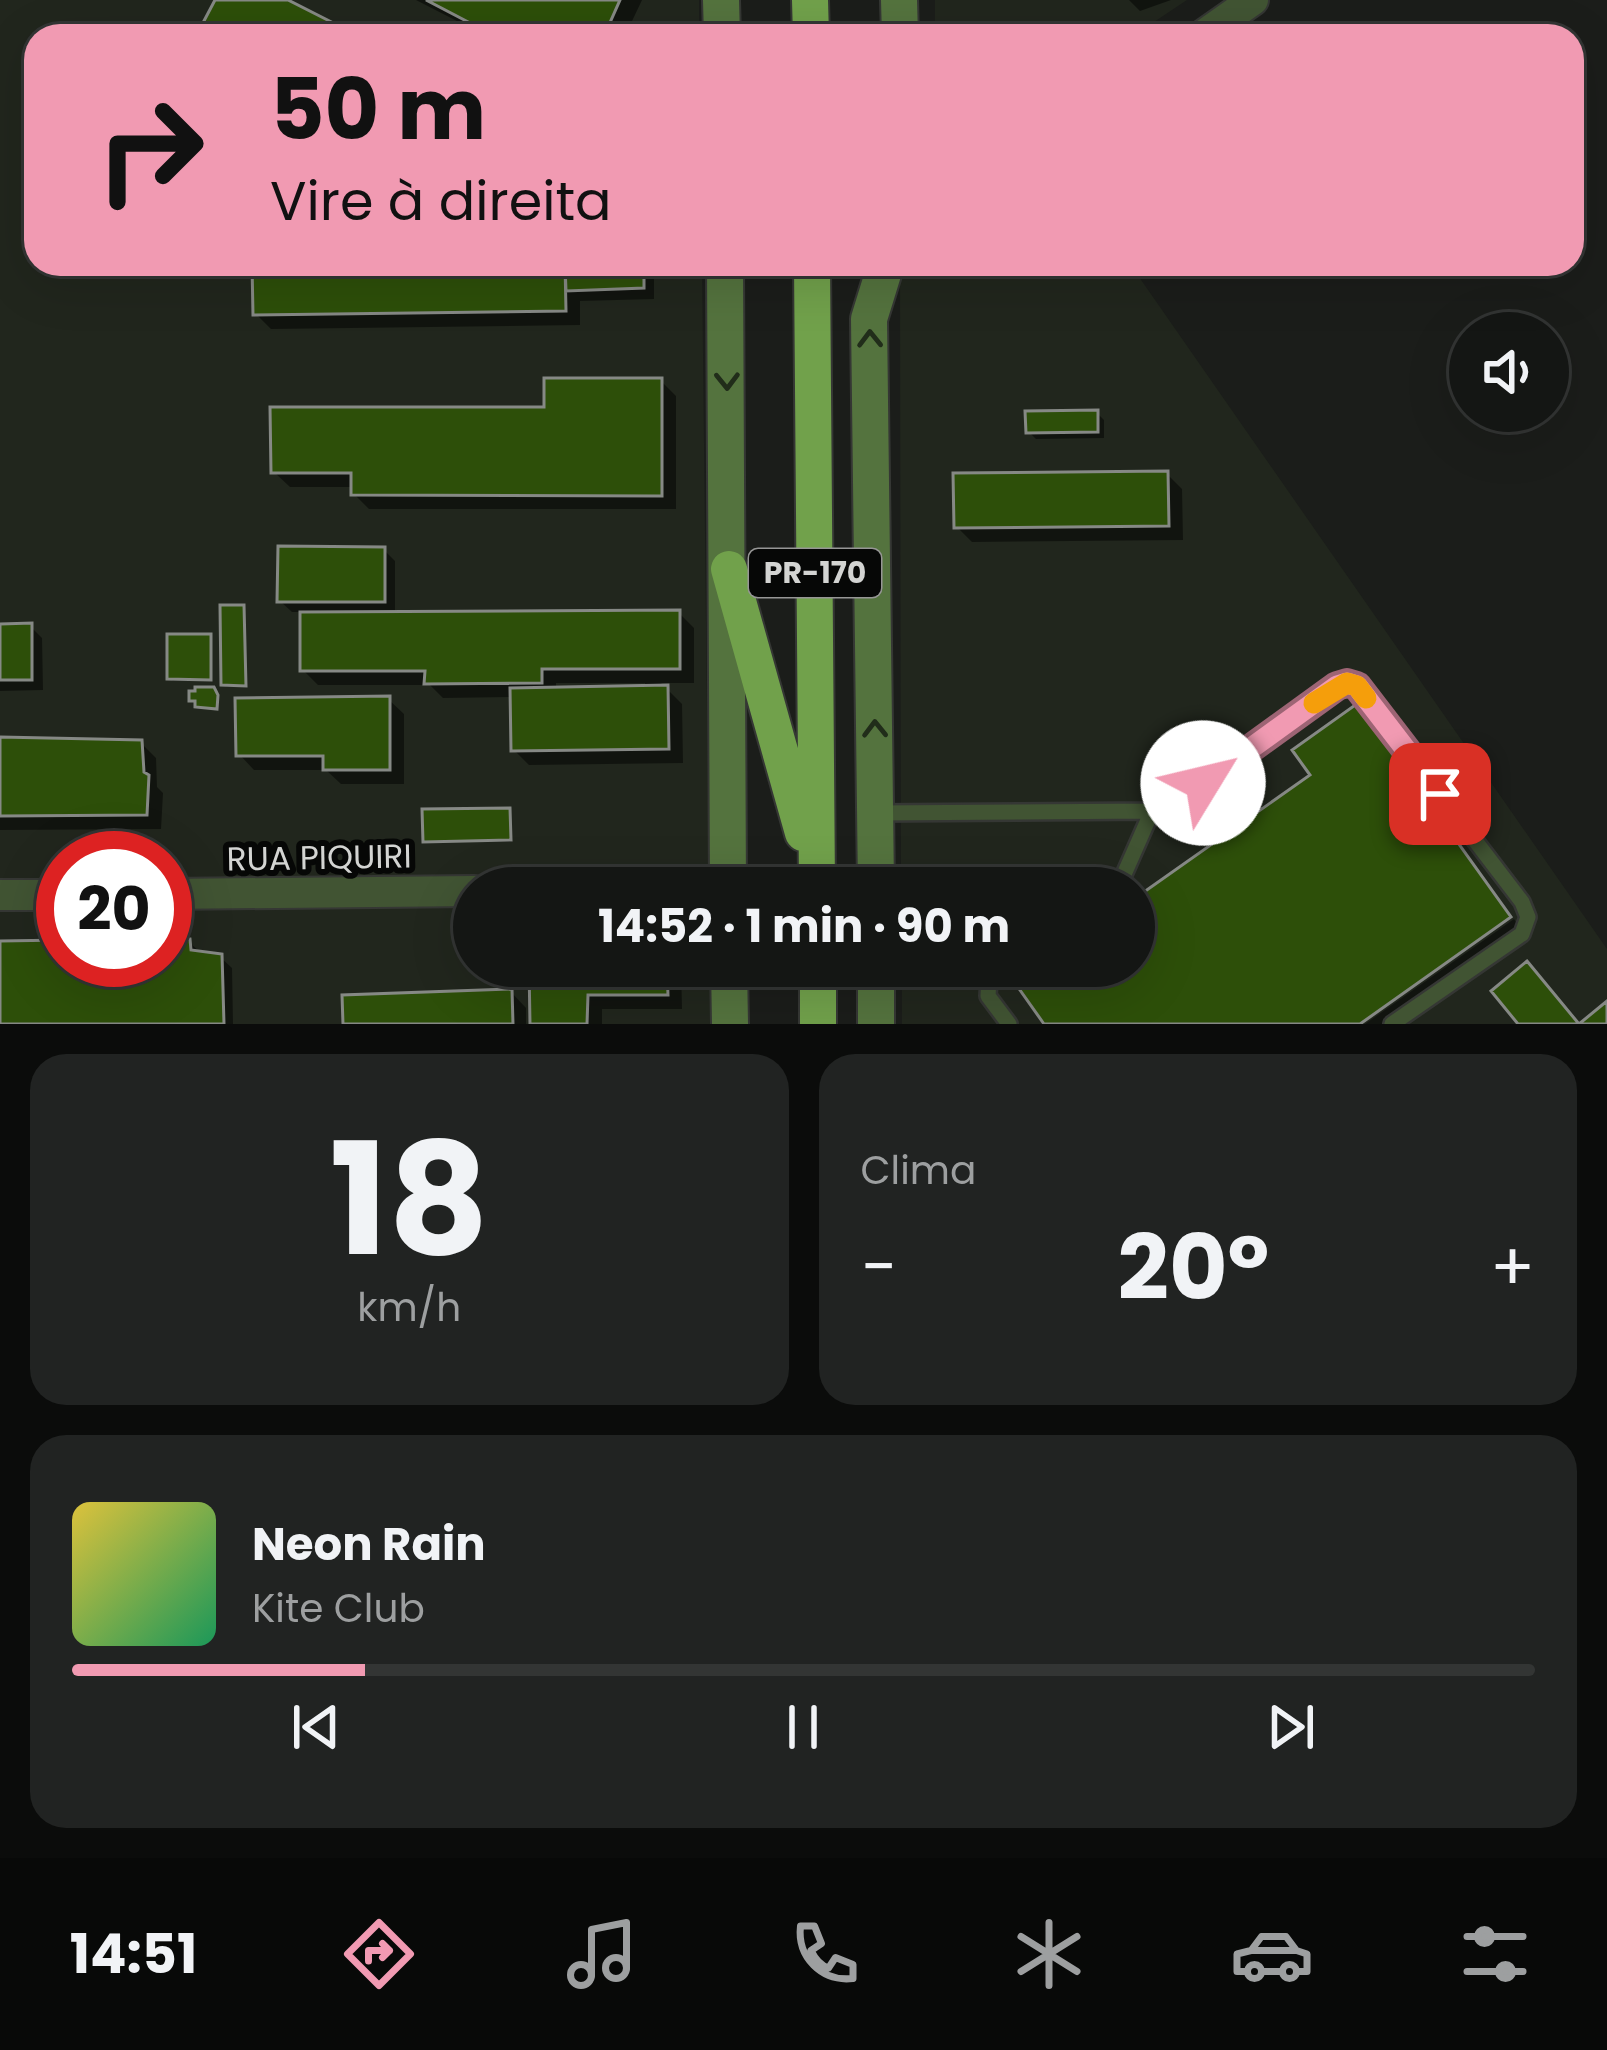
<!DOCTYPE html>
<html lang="pt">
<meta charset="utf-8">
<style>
body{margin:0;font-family:Poppins,sans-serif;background:#212322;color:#f1f3f6;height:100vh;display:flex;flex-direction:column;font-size:45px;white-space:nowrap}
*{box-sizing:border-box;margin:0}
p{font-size:39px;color:#9d9fa0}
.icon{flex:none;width:66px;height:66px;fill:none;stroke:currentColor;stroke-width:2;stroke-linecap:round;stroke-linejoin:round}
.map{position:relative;height:1024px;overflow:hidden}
.panel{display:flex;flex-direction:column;gap:30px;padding:30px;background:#0b0c0b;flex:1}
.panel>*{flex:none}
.top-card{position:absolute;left:24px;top:24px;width:1560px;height:252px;border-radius:36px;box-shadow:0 12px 48px #0002,0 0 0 3px #333534;background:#f19ab2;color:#111;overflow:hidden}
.fabs{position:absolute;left:1449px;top:312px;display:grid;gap:24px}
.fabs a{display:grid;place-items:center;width:120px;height:120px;border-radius:50%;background:#141614;box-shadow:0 12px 48px #0002,0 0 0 3px #333534;font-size:60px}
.speed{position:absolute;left:36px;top:831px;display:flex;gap:24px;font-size:60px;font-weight:700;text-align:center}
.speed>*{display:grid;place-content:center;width:156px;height:156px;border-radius:50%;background:#141614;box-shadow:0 12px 48px #0002,0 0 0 3px #333534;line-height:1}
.speed .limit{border:18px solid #d22;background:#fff;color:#111}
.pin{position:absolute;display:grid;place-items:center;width:102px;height:102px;color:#fff;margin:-51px;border-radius:24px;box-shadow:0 6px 18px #0006}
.me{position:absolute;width:132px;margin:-66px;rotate:54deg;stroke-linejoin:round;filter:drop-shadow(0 0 9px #0008)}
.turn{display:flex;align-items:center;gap:42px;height:252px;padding:0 48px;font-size:54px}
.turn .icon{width:156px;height:156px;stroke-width:2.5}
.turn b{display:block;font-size:84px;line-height:102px}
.big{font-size:90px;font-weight:700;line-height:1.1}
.panel .tile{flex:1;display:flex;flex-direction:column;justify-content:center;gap:18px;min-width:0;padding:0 42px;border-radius:36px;background:#212322}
.panel .dial{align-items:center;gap:0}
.dial b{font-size:156px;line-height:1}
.song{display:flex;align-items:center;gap:36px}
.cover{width:144px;height:144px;border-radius:18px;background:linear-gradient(135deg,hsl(50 70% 55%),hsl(150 70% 35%))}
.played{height:12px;border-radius:6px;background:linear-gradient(90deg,#f19ab2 20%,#333534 20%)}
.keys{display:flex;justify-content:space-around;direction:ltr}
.heat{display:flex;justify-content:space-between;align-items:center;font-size:66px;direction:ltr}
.panel .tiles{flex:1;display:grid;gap:30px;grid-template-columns:1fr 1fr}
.tile:last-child{grid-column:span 2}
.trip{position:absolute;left:453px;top:867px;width:702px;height:120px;border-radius:60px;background:#141614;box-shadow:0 12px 48px #0002,0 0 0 3px #333534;font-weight:700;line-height:120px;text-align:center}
.tabs{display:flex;height:192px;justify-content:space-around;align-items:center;background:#080908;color:#9d9fa0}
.tabs .icon{width:84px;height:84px}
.tabs .on{color:#f19ab2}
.tabs b{font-size:54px;color:#f1f3f6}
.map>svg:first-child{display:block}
</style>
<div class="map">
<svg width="1607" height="1024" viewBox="0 0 1607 1024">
<rect width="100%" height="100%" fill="#1b1d1a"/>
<path fill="#21261d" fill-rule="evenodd" d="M 0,0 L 699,0 L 699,36 L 36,36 L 36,264 L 702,264 L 709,888 L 474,888 L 474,966 L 710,966 L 711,1024 L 0,1024 ZM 63,858 L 165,858 L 165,960 L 63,960 Z
M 935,0 L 1187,0 L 1133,36 L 935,36 Z
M 920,264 L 1130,264 L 1607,949 L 1607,1024 L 902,1024 L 902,966 L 1134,966 L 1134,888 L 901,888 L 900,278 Z"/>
<path fill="#0007" fill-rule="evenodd" d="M 416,0 L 642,0 L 625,36 L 486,36 Z
M 1129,0 L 1171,0 L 1140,11 Z
M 255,264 L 654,264 L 654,299 L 580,301 L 580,325 L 271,329 L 256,314 Z
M 661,381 L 676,396 L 676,509 L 369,509 L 354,494 L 354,487 L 290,487 L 274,472 Z
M 1097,413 L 1104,420 L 1104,438 L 1036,439 L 1029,432 Z
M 1167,474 L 1182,489 L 1183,540 L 972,542 L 957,527 Z
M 384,550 L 395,561 L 395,614 L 679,613 L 694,628 L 694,683 L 661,683 L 682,704 L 683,763 L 529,765 L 514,750 L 513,697 L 443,698 L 430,685 L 318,685 L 303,670 L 303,612 L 292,612 L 280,601 ZM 556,683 L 645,683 L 645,689 L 556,690 Z
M 243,608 L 247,687 L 227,687 L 224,684 Z
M 30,626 L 42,638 L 43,690 L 0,691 L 0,627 Z
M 210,637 L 212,681 L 173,681 L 170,678 Z
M 388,699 L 404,714 L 404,784 L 341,784 L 326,770 L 254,770 L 239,754 Z
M 1358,707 L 1373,722 L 1510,914 L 1355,1024 L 1048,1024 L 1019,984 L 1044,966 L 1134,966 L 1134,903 L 1315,776 Z
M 0,740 L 141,743 L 156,758 L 157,787 L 163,793 L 161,829 L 0,830 Z
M 509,811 L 512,842 L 426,840 Z
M 1514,919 L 1524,934 L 1396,1024 L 1365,1024 Z
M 165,942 L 189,942 L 202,954 L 220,957 L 232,968 L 233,1024 L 0,1024 L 0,944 L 63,943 L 63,960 L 165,960 Z
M 532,966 L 681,966 L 682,1009 L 602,1009 L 602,1024 L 533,1024 Z
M 511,992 L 526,1008 L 526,1024 L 346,1024 L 345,998 Z"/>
<path fill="#2d4f09" stroke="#868985" stroke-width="3" d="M 215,0 L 288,0 L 359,36 L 196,36 Z
M 426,0 L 620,0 L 604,36 L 495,36 Z
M 252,264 L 565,264 L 566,311 L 253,315 Z
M 565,264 L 644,264 L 644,288 L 566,291 Z
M 544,378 L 662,378 L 662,496 L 351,495 L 351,473 L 271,473 L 270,407 L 544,407 Z
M 1098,410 L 1098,432 L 1026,433 L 1025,411 Z
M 1168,471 L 1169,526 L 954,528 L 953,473 Z
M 278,546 L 385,547 L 385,602 L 277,602 Z
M 220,605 L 244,605 L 246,686 L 221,685 Z
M 680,610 L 680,669 L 542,669 L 542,683 L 424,684 L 425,671 L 300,671 L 300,612 Z
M 32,623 L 32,680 L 0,680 L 0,624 Z
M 167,634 L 211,634 L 211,680 L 167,679 Z
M 668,685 L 669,749 L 511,751 L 510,688 Z
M 195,687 L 214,687 L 218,695 L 217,709 L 195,707 L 195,701 L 189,701 L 189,691 L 195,691 Z
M 390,696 L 390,770 L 323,770 L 323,756 L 236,756 L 235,698 Z
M 1358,703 L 1511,917 L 1360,1024 L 1044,1024 L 1015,983 L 1039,966 L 1134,966 L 1134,899 L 1310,775 L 1292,750 Z
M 0,737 L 142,740 L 144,772 L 149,775 L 147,815 L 0,816 Z
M 510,808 L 511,840 L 423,842 L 422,809 Z
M 165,939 L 190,939 L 191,950 L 222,954 L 224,1024 L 0,1024 L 0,941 L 63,940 L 63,960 L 165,960 Z
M 1527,961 L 1579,1024 L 1607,1001 L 1607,1024 L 1518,1024 L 1491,991 Z
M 529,966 L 667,966 L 668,995 L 588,995 L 587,1024 L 530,1024 Z
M 512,989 L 513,1024 L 343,1024 L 342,995 Z"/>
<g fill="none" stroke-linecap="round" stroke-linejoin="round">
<g stroke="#353734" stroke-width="20">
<path id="lane" d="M 876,813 L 1152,811 L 1203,783 L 1337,686 L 1347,683 L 1357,686 L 1522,902 L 1528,917 L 1522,934 L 1392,1024
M 1109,888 L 1122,879 L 1152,811
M 1003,966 L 989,980 L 988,996 L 1009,1024"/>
</g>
<g stroke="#353734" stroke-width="34">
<path id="street" d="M 1202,36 L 1253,0
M 165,894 L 474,891
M 0,895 L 63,895"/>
</g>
<g stroke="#353734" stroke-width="40">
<path id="secondary" d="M 721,0 L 722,36
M 899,0 L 900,36
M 725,264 L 728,888
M 876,888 L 869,319 L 886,264
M 729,966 L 730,1024
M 876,966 L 876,1024"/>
</g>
<g stroke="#353734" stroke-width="40">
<path id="highway" d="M 810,0 L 811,36
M 812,264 L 817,888
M 729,569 L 803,833
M 818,966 L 818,1024"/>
</g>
<use href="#lane" stroke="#415433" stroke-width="15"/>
<use href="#street" stroke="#415433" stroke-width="30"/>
<use href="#secondary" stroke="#54733e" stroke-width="36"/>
<use href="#highway" stroke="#71a14b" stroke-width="36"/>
</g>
<defs><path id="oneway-chevron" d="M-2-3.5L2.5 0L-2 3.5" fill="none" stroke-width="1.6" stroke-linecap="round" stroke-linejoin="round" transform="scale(3)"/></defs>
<g stroke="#212d1a">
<use href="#oneway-chevron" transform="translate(870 339) rotate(-91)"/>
<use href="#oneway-chevron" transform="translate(727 381) rotate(89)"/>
<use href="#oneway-chevron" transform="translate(875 729) rotate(-91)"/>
</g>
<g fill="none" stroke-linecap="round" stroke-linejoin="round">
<g stroke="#9d6474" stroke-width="30">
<path id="route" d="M 1203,783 L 1337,686 L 1347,683 L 1357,686 L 1440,794"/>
</g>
<use href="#route" stroke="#f19ab2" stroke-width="21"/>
<path stroke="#f59e0b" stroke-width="21" d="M 1314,703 L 1347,683 L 1357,686 L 1366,698"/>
</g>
<g text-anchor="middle" stroke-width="12" stroke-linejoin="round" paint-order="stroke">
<rect fill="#060706" stroke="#969695" stroke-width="3" x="749" y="549" width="132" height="48" rx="9"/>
<g font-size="30" font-weight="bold" fill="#d3d4d2">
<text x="815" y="583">PR-170</text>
</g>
<g font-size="33" fill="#d3d4d2" stroke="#060706">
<text transform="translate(319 857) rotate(-1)" y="12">RUA PIQUIRI</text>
</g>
</g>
</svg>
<div class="fabs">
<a><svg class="icon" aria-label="sound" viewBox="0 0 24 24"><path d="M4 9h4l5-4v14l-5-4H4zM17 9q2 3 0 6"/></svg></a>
</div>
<div class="speed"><div class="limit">20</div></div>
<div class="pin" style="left:1440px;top:794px;background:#d93025"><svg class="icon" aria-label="arrive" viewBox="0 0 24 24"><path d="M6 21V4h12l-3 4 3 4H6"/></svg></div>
<svg class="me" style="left:1203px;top:783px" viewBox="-20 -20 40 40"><circle r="19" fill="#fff"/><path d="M0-13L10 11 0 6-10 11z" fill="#f19ab2"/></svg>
<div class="trip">14:52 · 1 min · 90 m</div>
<div class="top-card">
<div class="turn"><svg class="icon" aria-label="right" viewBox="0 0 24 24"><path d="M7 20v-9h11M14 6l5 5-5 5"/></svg><div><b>50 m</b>Vire à direita</div></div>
</div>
</div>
<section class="panel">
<div class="tiles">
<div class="tile dial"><b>18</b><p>km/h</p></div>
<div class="tile"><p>Clima</p>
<div class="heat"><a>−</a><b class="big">20°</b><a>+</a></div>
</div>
<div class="tile">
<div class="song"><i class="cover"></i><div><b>Neon Rain</b><p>Kite Club</p></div></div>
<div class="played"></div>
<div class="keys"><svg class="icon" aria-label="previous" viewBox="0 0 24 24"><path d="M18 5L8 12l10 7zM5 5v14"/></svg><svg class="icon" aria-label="pause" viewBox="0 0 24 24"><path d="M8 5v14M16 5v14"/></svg><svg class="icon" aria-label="next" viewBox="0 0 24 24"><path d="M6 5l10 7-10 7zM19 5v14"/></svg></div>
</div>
</div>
</section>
<nav class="tabs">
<b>14:51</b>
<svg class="icon on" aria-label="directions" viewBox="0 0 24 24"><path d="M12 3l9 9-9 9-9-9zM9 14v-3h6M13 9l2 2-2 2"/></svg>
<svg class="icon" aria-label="music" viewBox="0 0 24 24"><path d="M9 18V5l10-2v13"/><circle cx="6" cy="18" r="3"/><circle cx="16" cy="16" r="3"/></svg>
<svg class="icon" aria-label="phone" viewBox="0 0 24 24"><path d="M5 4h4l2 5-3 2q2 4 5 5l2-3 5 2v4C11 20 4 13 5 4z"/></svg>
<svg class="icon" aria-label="climate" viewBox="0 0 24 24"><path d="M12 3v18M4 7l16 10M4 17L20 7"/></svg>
<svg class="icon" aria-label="car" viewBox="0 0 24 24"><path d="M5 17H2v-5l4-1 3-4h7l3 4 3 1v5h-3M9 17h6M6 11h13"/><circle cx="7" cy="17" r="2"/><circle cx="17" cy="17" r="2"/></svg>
<svg class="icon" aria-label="filters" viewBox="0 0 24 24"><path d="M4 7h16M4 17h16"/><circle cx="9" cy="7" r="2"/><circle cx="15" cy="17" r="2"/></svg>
</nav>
